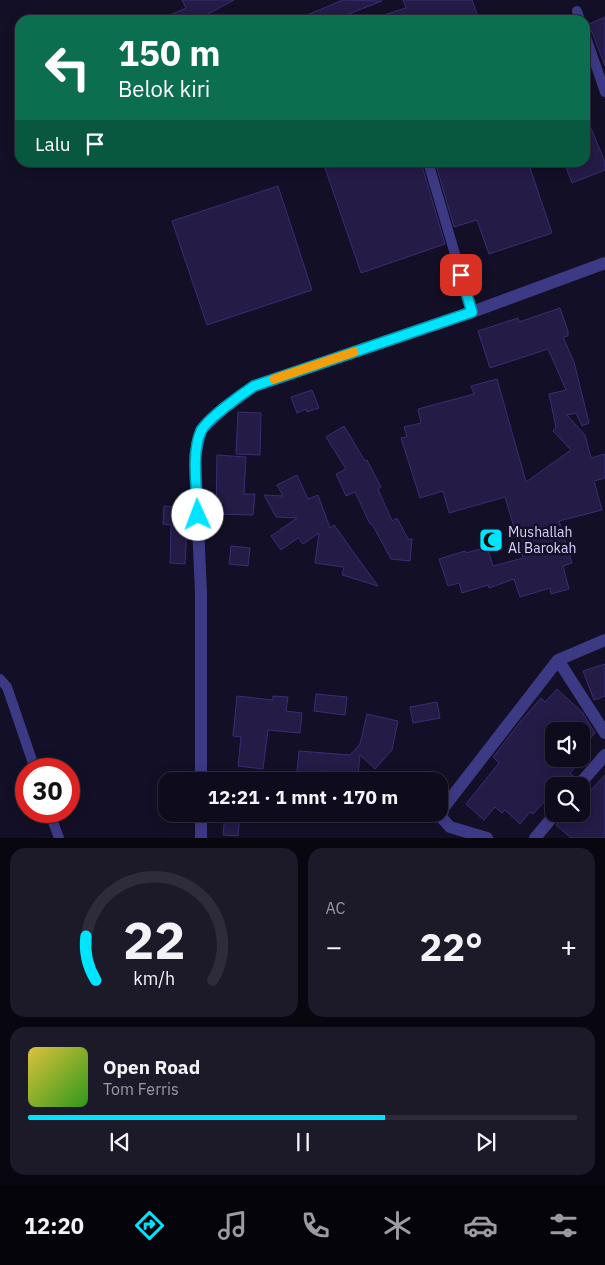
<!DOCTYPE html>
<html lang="id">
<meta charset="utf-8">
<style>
body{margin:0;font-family:"IBM Plex Sans",sans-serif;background:#1c1929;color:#f1f3f6;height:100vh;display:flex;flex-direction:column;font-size:19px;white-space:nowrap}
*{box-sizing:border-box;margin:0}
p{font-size:16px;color:#9b9ba3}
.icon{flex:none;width:28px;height:28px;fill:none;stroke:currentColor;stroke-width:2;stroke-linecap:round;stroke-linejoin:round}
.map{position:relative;height:838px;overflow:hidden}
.panel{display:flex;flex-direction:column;gap:10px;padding:10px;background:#08060f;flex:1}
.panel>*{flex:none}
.guide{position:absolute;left:15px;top:15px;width:575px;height:152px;border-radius:15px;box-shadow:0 2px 12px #0003,0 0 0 1px #2e2b3b;background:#0b6e4f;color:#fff;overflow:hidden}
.fabs{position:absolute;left:545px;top:722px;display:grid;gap:10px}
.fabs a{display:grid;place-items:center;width:45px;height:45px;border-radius:10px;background:#0e0b1c;box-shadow:0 2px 12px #0003,0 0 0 1px #2e2b3b;font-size:25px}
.speed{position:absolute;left:15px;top:758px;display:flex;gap:10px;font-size:25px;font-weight:700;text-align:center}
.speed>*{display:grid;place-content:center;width:65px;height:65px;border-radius:50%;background:#0e0b1c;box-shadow:0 2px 12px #0003,0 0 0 1px #2e2b3b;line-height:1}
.speed .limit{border:8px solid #d22;background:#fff;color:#111}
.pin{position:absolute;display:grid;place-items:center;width:42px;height:42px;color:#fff;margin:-21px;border-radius:10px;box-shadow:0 2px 8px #0006}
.me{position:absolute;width:55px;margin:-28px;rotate:358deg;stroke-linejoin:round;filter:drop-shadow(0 0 4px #0008)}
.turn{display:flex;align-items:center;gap:18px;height:105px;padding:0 20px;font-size:22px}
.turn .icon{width:65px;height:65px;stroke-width:2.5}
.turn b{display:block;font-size:35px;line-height:42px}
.then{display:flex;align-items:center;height:48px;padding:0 20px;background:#0003;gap:10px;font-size:19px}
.big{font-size:38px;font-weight:700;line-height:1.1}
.panel .card{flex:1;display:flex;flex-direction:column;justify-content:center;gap:8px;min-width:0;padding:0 18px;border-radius:15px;background:#1c1929}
.panel .dial{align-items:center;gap:0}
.dial svg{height:130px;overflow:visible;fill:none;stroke:#2e2b3b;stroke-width:7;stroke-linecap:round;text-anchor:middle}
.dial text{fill:#f1f3f6;stroke:none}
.song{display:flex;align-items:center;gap:15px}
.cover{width:60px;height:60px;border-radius:8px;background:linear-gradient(135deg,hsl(50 70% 55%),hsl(110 70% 35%))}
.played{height:5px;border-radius:2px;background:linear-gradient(90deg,#00e5ff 65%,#2e2b3b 65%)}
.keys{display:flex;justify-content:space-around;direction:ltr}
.heat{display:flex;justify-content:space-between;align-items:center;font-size:28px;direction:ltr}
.panel .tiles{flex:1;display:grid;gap:10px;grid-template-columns:1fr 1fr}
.card:last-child{grid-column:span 2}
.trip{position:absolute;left:158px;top:772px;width:290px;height:50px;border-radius:15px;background:#0e0b1c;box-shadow:0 2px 12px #0003,0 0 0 1px #2e2b3b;font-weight:700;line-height:50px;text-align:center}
.tab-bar{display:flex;height:80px;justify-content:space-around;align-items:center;background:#06040b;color:#9b9ba3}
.tab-bar .icon{width:35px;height:35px}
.tab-bar .current{color:#00e5ff}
.tab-bar b{font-size:22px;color:#f1f3f6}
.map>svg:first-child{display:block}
</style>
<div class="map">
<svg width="605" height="838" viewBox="0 0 605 838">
<rect width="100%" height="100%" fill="#130f26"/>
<path fill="#241b47" stroke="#3b2d73" d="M 182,0 L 234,0 L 197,20 L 159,20 L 186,8 Z
M 343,0 L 382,1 L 333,20 L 295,20 Z
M 403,0 L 472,0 L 479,20 L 378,20 L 377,17 L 406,8 Z
M 605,17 L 605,66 L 592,32 L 587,25 Z
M 586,116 L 605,162 L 605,170 L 572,183 L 564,162 L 585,162 Z
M 323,162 L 421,162 L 445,244 L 361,273 Z
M 435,162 L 528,162 L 552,233 L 489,254 L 477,220 L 454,227 Z
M 278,186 L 312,290 L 207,325 L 172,221 Z
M 560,308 L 568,331 L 568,336 L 563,337 L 574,362 L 589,423 L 582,426 L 576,413 L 567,415 L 585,435 L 591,458 L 605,454 L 605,478 L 594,481 L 602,510 L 559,521 L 572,563 L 563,566 L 569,589 L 551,594 L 550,588 L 520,597 L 514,579 L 489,588 L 488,585 L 462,593 L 459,583 L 448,586 L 439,559 L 465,551 L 466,553 L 487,547 L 493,566 L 523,558 L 505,497 L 449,513 L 443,491 L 420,498 L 401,438 L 407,437 L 404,427 L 421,423 L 418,409 L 474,394 L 471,386 L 497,379 L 526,482 L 571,450 L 553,431 L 556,427 L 549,394 L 566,390 L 548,349 L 490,368 L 478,331 L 518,318 L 519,322 Z
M 312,390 L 319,408 L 307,412 L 306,409 L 297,413 L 291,397 Z
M 238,412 L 261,413 L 260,455 L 236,454 Z
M 344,426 L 365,461 L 367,460 L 381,487 L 378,489 L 392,521 L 397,518 L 408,539 L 412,539 L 410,561 L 391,559 L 372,524 L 370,524 L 355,492 L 346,496 L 336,474 L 346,469 L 326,437 Z
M 217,455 L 246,457 L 244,494 L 255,494 L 253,515 L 216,514 Z
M 297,475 L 308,499 L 318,495 L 330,528 L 334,525 L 378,586 L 342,575 L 344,567 L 315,563 L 319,533 L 303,544 L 298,538 L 281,550 L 271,536 L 297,518 L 276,517 L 264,495 L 283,496 L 277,485 Z
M 164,506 L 188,508 L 185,564 L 170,563 L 171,525 L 163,524 Z
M 231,546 L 250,548 L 248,566 L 229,564 Z
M 605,664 L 605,696 L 594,700 L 583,671 Z
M 557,689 L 582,712 L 595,733 L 581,749 L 581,731 L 554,731 L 554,759 L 582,759 L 570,773 L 575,777 L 570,786 L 554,786 L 554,791 L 533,814 L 530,812 L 520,824 L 505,810 L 502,813 L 495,807 L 484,820 L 466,804 L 499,763 L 493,757 L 521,721 L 541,698 L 545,702 Z
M 316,694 L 347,697 L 345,715 L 314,711 Z
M 237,696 L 273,700 L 273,696 L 288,697 L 286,711 L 302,713 L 300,733 L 268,730 L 263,769 L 238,766 L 241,737 L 233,736 Z
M 437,702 L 440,718 L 413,723 L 410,707 Z
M 367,714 L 398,721 L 392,750 L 375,769 L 360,755 L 358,775 L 321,771 L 320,781 L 296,781 L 299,751 L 350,755 L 360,744 Z
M 605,775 L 605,838 L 571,838 L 556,825 L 562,819 L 563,814 L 581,814 L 581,793 L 587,788 L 590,791 Z
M 225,814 L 240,814 L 238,836 L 223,835 Z"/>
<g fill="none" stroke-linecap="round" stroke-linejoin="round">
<path stroke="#3d3a85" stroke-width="10" d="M 577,11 L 580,20
M 585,34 L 605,92
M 428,162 L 472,312
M 0,679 L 7,687 L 35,769
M 49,811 L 59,838"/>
<path stroke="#3d3a85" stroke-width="12" d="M 558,660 L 605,733
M 201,781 L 201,593 L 195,456 L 201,430 L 224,408 L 254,386 L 472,312 L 605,263
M 578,786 L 605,755
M 201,814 L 201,838
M 487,838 L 450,827 L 441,817 L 444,807 L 558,660 L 605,640
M 535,838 L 555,814"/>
</g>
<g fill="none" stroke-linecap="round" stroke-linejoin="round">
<g stroke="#0095a6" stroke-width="12">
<path id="route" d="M 198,515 C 197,492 191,452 201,431 C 207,419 242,394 254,386 L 472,312 L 461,275"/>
</g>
<use href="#route" stroke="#00e5ff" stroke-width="9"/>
<path stroke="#f59e0b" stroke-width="9" d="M 274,379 L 354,352"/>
</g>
<defs>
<g id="mosque-square" transform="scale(1.25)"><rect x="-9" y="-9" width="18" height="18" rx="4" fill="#00e5ff" stroke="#130f26"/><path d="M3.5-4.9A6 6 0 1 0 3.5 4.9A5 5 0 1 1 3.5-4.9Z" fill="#111"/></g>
</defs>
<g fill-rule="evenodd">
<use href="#mosque-square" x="491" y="540"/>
</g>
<g text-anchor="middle" stroke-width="5" stroke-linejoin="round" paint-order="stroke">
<g font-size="14" fill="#d9d4ff" stroke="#130f26" text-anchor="start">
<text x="508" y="537">Mushallah<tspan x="508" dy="16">Al Barokah</tspan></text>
</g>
</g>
</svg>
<div class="fabs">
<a><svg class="icon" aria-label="sound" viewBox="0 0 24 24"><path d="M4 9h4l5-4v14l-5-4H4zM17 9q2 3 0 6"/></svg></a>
<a><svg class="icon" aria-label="search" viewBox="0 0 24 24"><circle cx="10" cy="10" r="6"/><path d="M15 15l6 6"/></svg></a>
</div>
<div class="speed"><div class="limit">30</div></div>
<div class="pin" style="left:461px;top:275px;background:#d93025"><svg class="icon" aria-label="arrive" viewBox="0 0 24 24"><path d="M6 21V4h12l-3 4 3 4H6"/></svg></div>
<svg class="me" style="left:198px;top:515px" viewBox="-20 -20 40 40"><circle r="19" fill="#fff"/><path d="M0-13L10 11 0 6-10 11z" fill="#00e5ff"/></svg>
<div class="trip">12:21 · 1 mnt · 170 m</div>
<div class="guide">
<div class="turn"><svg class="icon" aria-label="left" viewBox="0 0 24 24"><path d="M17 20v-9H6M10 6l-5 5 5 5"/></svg><div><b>150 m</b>Belok kiri</div></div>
<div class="then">Lalu<svg class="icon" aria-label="arrive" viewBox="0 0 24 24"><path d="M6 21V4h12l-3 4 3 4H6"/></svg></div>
</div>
</div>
<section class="panel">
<div class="tiles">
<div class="card dial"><svg viewBox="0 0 100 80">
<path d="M14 69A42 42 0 1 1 86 69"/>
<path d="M14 69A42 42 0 0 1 8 42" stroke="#00e5ff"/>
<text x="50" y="56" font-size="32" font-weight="700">22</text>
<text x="50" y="72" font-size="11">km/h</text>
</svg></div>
<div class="card"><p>AC</p>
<div class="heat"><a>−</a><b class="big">22°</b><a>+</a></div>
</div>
<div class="card">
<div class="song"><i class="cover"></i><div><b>Open Road</b><p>Tom Ferris</p></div></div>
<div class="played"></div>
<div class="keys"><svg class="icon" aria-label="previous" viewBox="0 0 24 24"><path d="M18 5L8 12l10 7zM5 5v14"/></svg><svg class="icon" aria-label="pause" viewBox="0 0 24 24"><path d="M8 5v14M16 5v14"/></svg><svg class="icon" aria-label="next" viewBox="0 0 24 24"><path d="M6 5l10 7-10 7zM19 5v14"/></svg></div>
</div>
</div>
</section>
<nav class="tab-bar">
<b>12:20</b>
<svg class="icon current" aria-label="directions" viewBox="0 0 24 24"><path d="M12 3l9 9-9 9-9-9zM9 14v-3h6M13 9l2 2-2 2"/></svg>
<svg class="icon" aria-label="music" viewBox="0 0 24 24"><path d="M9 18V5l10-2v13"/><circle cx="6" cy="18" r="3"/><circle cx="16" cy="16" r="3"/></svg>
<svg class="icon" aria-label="phone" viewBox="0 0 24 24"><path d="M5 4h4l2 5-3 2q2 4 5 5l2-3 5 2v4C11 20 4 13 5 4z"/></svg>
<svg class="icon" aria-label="climate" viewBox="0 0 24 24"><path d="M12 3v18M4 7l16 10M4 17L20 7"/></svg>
<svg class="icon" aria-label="car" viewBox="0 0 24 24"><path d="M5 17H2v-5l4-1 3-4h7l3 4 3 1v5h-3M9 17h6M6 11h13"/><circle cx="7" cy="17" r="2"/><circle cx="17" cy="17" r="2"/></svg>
<svg class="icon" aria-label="filters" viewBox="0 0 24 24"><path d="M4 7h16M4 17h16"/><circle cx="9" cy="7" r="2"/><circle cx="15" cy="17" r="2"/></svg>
</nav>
